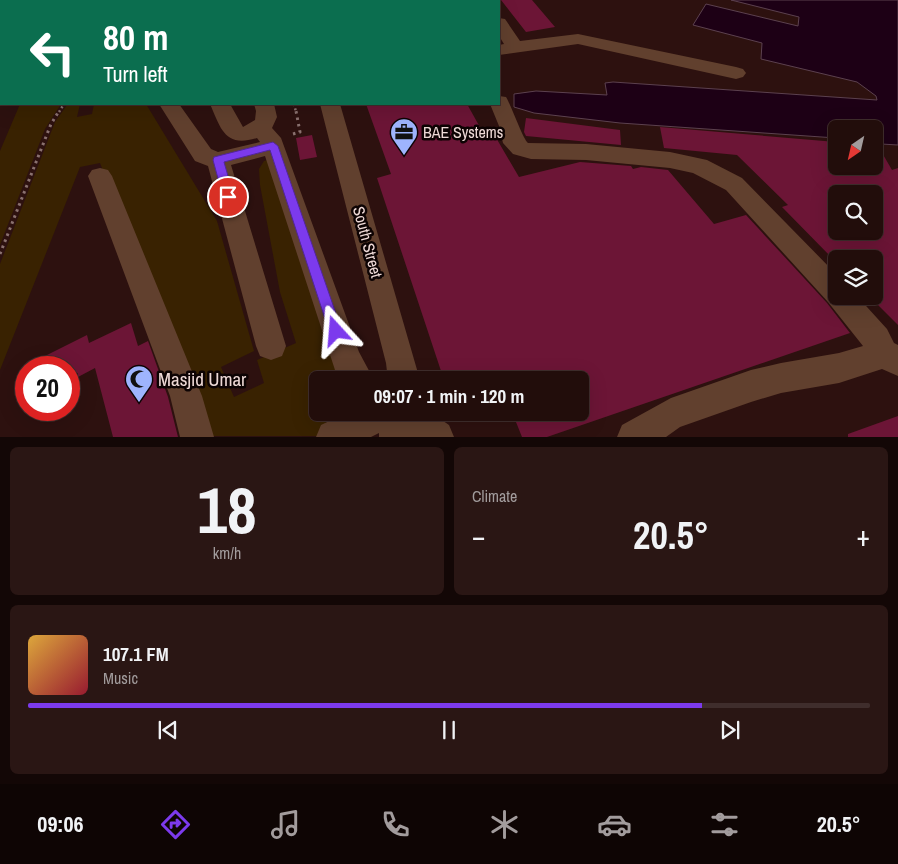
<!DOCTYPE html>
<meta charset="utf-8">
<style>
body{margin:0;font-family:"Archivo Narrow",sans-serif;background:#2a1614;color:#f1f3f6;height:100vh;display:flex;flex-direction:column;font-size:19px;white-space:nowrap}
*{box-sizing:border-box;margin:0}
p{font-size:16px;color:#a29c9d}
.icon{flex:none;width:28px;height:28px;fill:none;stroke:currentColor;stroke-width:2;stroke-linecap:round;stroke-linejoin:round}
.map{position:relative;height:437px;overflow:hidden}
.sheet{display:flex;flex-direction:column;gap:10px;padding:10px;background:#130706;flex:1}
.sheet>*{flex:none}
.top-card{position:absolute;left:0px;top:0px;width:500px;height:105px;box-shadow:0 5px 20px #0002,0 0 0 1px #3f2d2c;background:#0b6e4f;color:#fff;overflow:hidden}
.needle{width:32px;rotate:214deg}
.buttons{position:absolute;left:828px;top:120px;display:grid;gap:10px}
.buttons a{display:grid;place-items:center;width:55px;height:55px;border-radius:8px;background:#220d0b;box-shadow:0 5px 20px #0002,0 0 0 1px #3f2d2c;font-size:25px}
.speed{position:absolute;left:15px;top:356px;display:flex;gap:10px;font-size:25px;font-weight:700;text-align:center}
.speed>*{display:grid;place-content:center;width:65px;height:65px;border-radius:50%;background:#220d0b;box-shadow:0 5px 20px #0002,0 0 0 1px #3f2d2c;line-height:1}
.speed .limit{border:8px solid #d22;background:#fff;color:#111}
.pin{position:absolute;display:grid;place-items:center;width:42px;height:42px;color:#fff;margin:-21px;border:2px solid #fff;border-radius:50%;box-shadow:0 1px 5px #0007}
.me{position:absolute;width:55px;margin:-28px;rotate:341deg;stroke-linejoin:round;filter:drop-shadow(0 0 4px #0008)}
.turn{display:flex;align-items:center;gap:18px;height:105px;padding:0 20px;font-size:22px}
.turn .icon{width:65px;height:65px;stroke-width:2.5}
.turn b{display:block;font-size:35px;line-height:42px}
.big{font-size:38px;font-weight:800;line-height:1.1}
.sheet .widget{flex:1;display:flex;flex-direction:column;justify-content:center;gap:8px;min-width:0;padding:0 18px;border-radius:8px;background:#2a1614}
.sheet .dial{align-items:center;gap:0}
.dial b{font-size:65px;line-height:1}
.song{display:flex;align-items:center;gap:15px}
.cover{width:60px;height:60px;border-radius:8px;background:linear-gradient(135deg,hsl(40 70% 55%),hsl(350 70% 35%))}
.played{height:5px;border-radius:2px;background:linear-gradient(90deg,#7c3aed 80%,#3f2d2c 80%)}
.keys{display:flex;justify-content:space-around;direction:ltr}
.heat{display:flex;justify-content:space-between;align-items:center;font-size:28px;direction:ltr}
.sheet .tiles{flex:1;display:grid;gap:10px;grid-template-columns:1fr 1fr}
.widget:last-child{grid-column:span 2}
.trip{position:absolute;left:309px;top:371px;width:280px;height:50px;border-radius:8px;background:#220d0b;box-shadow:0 5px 20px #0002,0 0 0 1px #3f2d2c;font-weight:800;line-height:50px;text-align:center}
.tab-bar{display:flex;height:80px;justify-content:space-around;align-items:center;background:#0e0504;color:#a29c9d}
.tab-bar .icon{width:35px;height:35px}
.tab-bar .on{color:#7c3aed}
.tab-bar b{font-size:22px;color:#f1f3f6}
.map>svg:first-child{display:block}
</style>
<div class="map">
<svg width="898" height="437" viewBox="0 0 898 437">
<rect width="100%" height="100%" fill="#2d110f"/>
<path fill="#392201" d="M 20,104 L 61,104 L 45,129 L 0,245 L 0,151 Z
M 80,104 L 77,117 L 92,114 L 94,104 L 146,104 L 217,221 L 254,351 L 221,367 L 234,397 L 264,383 L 257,360 L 296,343 L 280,292 L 260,185 L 259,169 L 264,161 L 268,160 L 337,374 L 324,380 L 318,380 L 317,387 L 314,393 L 317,401 L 318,412 L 322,413 L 331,436 L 204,436 L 192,393 L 100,163 L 80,167 L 0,370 L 0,264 L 55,122 L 67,105 Z"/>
<path fill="#1d0015" stroke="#5c414f" d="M 731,0 L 898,0 L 898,145 L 881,144 L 879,142 L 874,141 L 874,129 L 836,129 L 836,138 L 620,123 L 534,113 L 514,107 L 514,94 L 536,91 L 607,95 L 605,83 L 613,82 L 877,100 L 876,96 L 857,82 L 761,59 L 762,43 L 693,25 L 706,4 L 798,26 L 799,17 Z"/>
<path fill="#6c1536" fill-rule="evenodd" d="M 501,0 L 532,0 L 555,27 L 526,32 Z
M 366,104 L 467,104 L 486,138 L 495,136 L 519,177 L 580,162 L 631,166 L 633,169 L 641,167 L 668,170 L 714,224 L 746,215 L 827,303 L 850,333 L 547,437 L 522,437 L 512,412 L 580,412 L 580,380 L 466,380 L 463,371 L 443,377 L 377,178 L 391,174 Z
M 526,118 L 620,130 L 621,145 L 526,136 L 524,132 Z
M 660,127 L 836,142 L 836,166 L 874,166 L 874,139 L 892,170 L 898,168 L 898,325 L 874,301 L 874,259 L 833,259 L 782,207 L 788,205 L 737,155 L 664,148 ZM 836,194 L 874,194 L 874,231 L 836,231 Z
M 312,135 L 317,157 L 300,160 L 296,138 Z
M 131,323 L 138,346 L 148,341 L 168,397 L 178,437 L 113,437 L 95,368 L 78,377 L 78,373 L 69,377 L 69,368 L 21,368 L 87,335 L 89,343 Z
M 898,416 L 898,437 L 848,437 L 848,434 Z"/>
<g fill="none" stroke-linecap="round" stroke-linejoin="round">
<path stroke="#8a716f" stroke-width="2.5" stroke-dasharray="2 2.5" stroke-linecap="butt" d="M 294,104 L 296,112
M 59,112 L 64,104"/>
<path stroke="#8a716f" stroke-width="3" stroke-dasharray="2.5 4" stroke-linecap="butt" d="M 293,134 L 300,132 L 296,111
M 0,254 L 51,124 L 59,111"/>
<path fill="#61402e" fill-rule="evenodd" d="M 110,0 L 126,0 L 127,1 L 111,1 Z
M 156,0 L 172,0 L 172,1 L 156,1 Z
M 193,0 L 209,0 L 209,1 L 193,1 Z
M 257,0 L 274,0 L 275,1 L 258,1 Z
M 293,0 L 309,0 L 309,1 L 293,1 Z
M 475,0 L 491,0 L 491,1 L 475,1 Z
M 499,18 L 505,19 L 520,41 L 578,34 L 736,67 L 743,69 L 746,73 L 743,77 L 736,79 L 578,44 L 499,55 L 499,45 L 504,44 L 499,36 Z
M 0,46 L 1,46 L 1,56 L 0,56 Z
M 0,88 L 1,88 L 1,100 L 0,100 Z
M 499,96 L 506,97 C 512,107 523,139 528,143 L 586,144 L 670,152 L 707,160 L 742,178 L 836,274 L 836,296 L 857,296 L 887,329 L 894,343 L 898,345 L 898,376 L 882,369 L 839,383 L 781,393 L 751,402 L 680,427 L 666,437 L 617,437 L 622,425 L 671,398 L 751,370 L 781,363 L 839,353 L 863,346 L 828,302 L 726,190 L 693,173 L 670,168 L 586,160 L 531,159 L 513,154 L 503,143 L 499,126 L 490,104 L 499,104 Z
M 159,104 L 179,104 L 211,149 L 218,152 L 260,142 L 257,138 C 225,148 221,129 210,104 L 230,104 L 243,127 L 255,120 L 256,111 L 254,104 L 274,104 L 277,117 L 272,128 L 281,138 L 359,352 L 374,380 L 341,380 L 335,370 L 265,156 L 231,165 L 286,346 L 282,356 L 271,360 L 260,356 L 256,346 L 208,166 L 195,161 Z
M 320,104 L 340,104 L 420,380 L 388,380 L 386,363 Z
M 100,168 L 108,170 L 112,176 L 202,396 L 214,437 L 180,437 L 170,396 L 88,176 L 92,170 Z
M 348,412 L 430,412 L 449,425 L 454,437 L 379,437 L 379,433 L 371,437 L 316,437 L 321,425 Z"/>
</g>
<path fill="#7c3aed" stroke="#51269a" d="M 273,142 L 278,146 L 342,331 L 341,336 L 336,337 L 331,336 L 329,331 L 270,150 L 224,162 L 234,197 L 228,201 L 223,197 L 213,160 L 214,157 Z"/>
<defs>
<g id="office-pin" transform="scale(1.4375)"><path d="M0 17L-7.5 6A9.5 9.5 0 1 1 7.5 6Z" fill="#9eb4fd" stroke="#0d0303"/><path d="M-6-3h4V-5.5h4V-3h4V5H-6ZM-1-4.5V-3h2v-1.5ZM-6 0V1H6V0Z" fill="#111"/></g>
<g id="mosque-pin" transform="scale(1.4375)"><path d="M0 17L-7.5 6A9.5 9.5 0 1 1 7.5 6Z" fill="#9eb4fd" stroke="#0d0303"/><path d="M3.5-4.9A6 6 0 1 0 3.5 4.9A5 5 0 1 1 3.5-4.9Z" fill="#111"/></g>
</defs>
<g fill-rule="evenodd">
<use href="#office-pin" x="404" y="132"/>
<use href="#mosque-pin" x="139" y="379"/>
</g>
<g text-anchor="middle" stroke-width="5" stroke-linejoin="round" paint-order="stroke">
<g font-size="16" fill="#eed9d6" stroke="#0d0303" text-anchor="start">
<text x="423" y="138">BAE Systems</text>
</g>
<g font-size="16" fill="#eed9d6" stroke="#0d0303">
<text transform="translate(368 242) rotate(75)" y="6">South Street</text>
</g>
<g font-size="19" fill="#eed9d6" stroke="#0d0303" text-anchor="start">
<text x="158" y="386">Masjid Umar</text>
</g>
</g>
</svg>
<div class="buttons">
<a><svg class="needle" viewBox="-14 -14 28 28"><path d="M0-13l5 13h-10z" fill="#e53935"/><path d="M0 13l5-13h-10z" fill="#a29c9d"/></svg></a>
<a><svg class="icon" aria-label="search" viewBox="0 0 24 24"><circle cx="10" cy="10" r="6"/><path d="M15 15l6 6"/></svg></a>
<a><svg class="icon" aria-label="layers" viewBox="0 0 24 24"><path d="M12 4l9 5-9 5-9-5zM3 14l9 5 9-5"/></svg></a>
</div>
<div class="speed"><div class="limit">20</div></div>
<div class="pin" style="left:228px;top:197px;background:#d93025"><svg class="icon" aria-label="arrive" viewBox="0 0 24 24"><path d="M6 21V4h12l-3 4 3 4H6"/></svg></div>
<svg class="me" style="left:336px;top:331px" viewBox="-20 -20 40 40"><path d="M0-17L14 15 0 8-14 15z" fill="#7c3aed" stroke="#fff" stroke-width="4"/></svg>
<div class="trip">09:07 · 1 min · 120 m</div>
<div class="top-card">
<div class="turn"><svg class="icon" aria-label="left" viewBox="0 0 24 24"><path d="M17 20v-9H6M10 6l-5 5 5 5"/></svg><div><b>80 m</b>Turn left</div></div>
</div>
</div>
<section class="sheet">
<div class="tiles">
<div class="widget dial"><b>18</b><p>km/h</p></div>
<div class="widget"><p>Climate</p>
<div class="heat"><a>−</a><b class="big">20.5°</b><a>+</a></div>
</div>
<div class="widget">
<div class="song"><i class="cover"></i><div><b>107.1 FM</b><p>Music</p></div></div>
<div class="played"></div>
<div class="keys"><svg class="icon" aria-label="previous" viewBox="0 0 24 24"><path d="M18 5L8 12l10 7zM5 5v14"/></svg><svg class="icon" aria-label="pause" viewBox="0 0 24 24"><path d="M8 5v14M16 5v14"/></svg><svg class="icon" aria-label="next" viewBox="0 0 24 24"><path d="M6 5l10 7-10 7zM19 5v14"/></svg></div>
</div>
</div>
</section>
<nav class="tab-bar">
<b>09:06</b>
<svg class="icon on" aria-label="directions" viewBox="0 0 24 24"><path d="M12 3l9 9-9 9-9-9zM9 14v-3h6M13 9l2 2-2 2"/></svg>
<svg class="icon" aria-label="music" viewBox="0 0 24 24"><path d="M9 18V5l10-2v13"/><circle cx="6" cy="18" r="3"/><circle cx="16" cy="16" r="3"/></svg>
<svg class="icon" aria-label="phone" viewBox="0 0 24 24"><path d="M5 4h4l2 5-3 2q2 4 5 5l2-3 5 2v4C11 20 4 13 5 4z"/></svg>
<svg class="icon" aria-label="climate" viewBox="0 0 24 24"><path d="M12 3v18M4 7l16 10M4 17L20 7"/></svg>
<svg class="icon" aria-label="car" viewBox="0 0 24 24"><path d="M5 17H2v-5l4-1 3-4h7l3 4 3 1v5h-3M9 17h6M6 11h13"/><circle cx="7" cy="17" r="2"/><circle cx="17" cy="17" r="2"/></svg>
<svg class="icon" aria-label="filters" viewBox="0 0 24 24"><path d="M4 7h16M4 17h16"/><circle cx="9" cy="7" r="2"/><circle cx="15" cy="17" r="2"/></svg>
<b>20.5°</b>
</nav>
